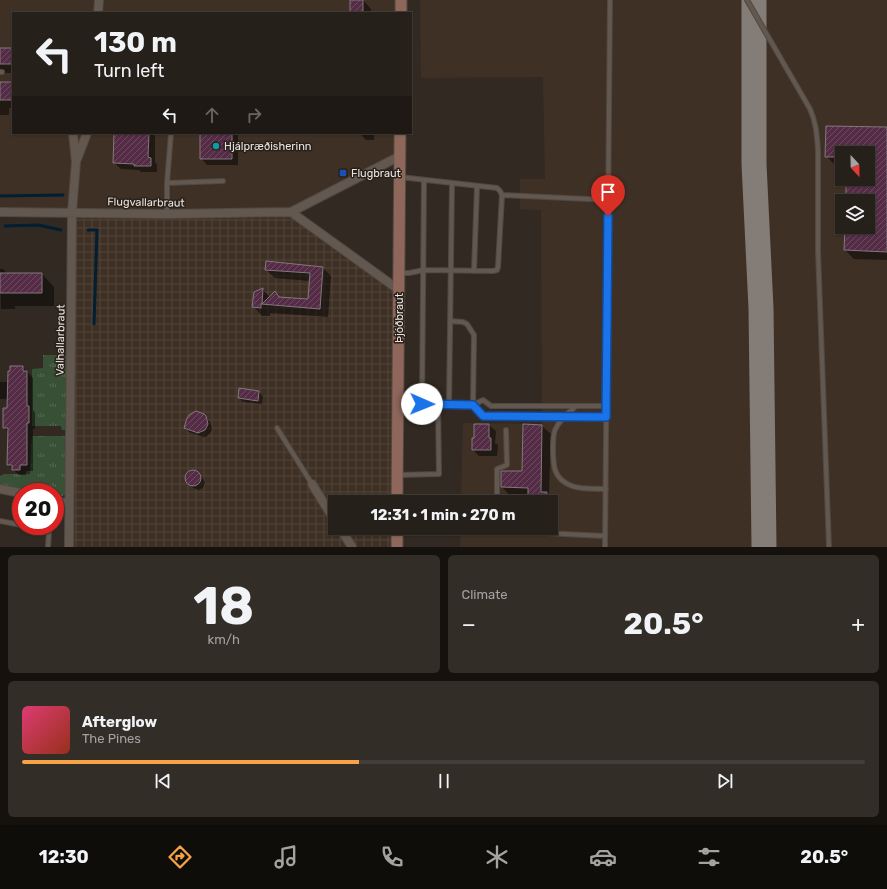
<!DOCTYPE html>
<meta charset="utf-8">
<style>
body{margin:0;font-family:Rubik,sans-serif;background:#322d27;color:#f1f3f6;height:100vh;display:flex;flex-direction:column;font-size:15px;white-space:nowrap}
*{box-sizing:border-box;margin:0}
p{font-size:13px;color:#a4a3a2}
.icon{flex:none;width:22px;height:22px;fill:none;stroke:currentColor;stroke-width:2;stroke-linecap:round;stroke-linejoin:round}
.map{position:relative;height:547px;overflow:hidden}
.drawer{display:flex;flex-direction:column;gap:8px;padding:8px;background:#15120e;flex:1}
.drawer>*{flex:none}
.guide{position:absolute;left:12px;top:12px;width:400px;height:122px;border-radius:0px;box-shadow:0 1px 3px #0004,0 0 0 1px #423e39;background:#26201a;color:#f1f3f6;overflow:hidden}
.needle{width:26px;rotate:158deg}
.tools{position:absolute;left:835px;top:146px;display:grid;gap:8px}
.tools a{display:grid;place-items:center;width:40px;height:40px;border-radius:0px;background:#26201a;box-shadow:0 1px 3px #0004,0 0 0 1px #423e39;font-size:20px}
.speed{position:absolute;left:12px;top:483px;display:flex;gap:8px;font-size:20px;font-weight:700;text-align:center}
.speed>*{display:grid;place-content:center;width:52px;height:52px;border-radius:50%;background:#26201a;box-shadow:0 1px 3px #0004,0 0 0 1px #423e39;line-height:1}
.speed .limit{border:6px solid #d22;background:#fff;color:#111}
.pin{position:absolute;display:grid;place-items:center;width:34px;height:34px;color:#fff;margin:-41px -17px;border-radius:50% 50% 50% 0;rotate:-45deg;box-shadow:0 0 4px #0007}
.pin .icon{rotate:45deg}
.me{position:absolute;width:44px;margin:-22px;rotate:91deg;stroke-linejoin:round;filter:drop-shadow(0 0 3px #0008)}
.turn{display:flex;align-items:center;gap:14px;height:84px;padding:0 16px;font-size:18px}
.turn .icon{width:52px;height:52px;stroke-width:2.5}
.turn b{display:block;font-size:28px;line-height:34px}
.lanes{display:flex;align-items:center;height:38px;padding:0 16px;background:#0003;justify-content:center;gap:20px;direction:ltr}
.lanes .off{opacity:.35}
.big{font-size:30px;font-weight:700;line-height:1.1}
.drawer .tile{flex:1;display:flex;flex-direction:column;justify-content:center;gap:6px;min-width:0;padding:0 14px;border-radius:6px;background:#322d27}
.drawer .dial{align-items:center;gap:0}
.dial b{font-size:52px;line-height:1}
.song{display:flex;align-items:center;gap:12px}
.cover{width:48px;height:48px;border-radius:6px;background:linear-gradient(135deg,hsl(340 70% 55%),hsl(10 70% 35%))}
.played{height:4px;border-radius:2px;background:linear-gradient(90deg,#f6a247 40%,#423e39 40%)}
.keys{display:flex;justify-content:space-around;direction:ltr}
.heat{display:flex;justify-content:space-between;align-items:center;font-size:22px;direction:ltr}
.drawer .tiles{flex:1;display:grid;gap:8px;grid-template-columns:1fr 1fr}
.tile:last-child{grid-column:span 2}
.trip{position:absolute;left:328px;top:495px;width:230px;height:40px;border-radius:0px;background:#26201a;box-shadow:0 1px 3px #0004,0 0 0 1px #423e39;font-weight:700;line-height:40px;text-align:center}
.tab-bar{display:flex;height:64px;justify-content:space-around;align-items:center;background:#0f0d0a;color:#a4a3a2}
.tab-bar .icon{width:28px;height:28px}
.tab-bar .selected{color:#f6a247}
.tab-bar b{font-size:18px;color:#f1f3f6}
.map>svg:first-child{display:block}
</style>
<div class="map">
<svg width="887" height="547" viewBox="0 0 887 547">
<defs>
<pattern id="industrial-grid" width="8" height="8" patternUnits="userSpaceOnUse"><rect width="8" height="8" fill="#3f3025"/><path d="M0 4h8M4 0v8" fill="none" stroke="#52443a"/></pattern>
<pattern id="grass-tufts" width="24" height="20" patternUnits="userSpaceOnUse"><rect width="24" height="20" fill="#385036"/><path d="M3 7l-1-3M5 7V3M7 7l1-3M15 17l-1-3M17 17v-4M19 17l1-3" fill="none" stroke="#556953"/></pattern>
<pattern id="building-hatch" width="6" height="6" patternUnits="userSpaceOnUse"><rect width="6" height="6" fill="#542c45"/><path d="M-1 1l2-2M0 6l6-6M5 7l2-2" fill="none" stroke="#6d4a5f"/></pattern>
</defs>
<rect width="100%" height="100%" fill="#322a22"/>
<path fill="#3f3025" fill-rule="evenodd" d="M 0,0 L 401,0 L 401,13 L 13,13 L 13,133 L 400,133 L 400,156 L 291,212 L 0,212 Z
M 420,0 L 887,0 L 887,547 L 460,547 L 461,528 L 551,528 L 551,502 L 461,502 L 463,423 L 542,424 L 541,210 L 520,209 L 520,179 L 545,179 L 543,77 L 421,78 ZM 842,153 L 868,153 L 868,179 L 842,179 ZM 842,201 L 868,201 L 868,227 L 842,227 Z"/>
<path fill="url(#industrial-grid)" d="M 72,212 L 291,212 L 399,290 L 397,502 L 335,502 L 335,528 L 397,528 L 397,547 L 69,547 Z"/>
<path fill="url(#grass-tufts)" d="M 43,355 L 67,355 L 66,430 L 62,430 L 61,426 L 32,426 L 32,369 L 43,368 Z
M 32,436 L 66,436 L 66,493 L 59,499 L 55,499 L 55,492 L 21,492 L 21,497 L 2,494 L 0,492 L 0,476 L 4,474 L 30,474 Z"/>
<path fill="#0007" d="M 363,0 L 371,9 L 371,13 L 353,13 L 351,11 Z
M 0,49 L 13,49 L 13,73 L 0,73 Z
M 0,83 L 13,83 L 13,108 L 9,108 L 9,115 L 0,115 Z
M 887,128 L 887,260 L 854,259 L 845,250 L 846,227 L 868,227 L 868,201 L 847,201 L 847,179 L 868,179 L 868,153 L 842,153 L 842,167 L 840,165 L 835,165 L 826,156 Z
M 115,133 L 153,133 L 155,136 L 155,162 L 157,165 L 157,172 L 141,172 L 139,170 L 121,169 L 114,163 Z
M 201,133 L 236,133 L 238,135 L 238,165 L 207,165 L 201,158 Z
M 362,133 L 374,133 L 374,140 L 366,140 L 362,136 Z
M 323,268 L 331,276 L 328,317 L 270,313 L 270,316 L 262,316 L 254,307 L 262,289 L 270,297 L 275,293 L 281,299 L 309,300 L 310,281 L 275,278 L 266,270 Z
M 0,269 L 3,269 L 8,274 L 42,274 L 54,287 L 54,306 L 15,306 L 15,309 L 1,309 Z
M 23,367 L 33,378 L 33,410 L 35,413 L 35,429 L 33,429 L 33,471 L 26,471 L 26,475 L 19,475 L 8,465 L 8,432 L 4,428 L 8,409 L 8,399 L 0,399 L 0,382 L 9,382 Z
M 259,392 L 263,396 L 262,404 L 243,402 L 239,398 Z
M 203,414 L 210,422 L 212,428 L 211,432 L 206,437 L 203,437 L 189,432 L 185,428 Z
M 475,425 L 489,425 L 496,431 L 495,443 L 498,445 L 497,456 L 479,456 L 473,450 L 475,439 Z
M 542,426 L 551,434 L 549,495 L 555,501 L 554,533 L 535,533 L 530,528 L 551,528 L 551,502 L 529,502 L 529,496 L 510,496 L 502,487 L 523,472 Z
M 194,471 L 199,473 L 203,478 L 205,483 L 203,488 L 198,490 L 193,488 L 188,483 L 186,478 L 188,473 Z"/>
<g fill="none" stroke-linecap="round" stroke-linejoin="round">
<path stroke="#001f32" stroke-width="3" d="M 0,196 L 63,195
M 5,226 L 38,225 L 61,230
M 88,230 L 97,230 L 94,324"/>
<path stroke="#847c76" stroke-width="25" d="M 754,0 L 754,164 L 761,308 L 764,547"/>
</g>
<path fill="url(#building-hatch)" stroke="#83777d" d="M 350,0 L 363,0 L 363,12 L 350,12 Z
M 0,48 L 13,48 L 13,64 L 0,64 Z
M 0,82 L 13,82 L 13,100 L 0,100 Z
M 826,126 L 887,127 L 887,252 L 844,250 L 845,227 L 868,227 L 868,201 L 846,201 L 846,179 L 868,179 L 868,153 L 842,153 L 842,157 L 825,157 Z
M 114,133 L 149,133 L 148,157 L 151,158 L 151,166 L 134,166 L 134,164 L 113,163 Z
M 200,133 L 232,133 L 232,159 L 200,159 Z
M 266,261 L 323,267 L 320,309 L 261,304 L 261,308 L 252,307 L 254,292 L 263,288 L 262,304 L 275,291 L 279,297 L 308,299 L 310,273 L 265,270 Z
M 0,273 L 42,273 L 42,293 L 0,293 Z
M 10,366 L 23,366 L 23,371 L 27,371 L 27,406 L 29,406 L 29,423 L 27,423 L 27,465 L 20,465 L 20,470 L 12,470 L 12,465 L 7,465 L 8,428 L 3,428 L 3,408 L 7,408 L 8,371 L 10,371 Z
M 239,388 L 259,391 L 258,401 L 238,398 Z
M 196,411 L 204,414 L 206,416 L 208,424 L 205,430 L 198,433 L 184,428 L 187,418 L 189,415 Z
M 474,424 L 489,424 L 489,438 L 491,438 L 491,450 L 472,450 L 472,438 L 474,438 Z
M 523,424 L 542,425 L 541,492 L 547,492 L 546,502 L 528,502 L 528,488 L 501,487 L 501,471 L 522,471 Z
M185 478a8 8 0 1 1 16 0a8 8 0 1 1-16 0Z"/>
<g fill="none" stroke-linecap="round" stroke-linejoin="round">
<g stroke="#504842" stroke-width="6">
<path id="lane" d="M 747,0 L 810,109 C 816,122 817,135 818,150 L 818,251 L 829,547
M 0,72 L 2,72
M 400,177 L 497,188 L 500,191 L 502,195 L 498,267 L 497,270 L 493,271 L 424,270 L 409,273 L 400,273
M 167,183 L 223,181
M 502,195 L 609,200
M 167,214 L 167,183 L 171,133
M 474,271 L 477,187
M 450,321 L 463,322 L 467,324 L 474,335 L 473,405 L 483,416 L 606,417
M 399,404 L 473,405 L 483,400 L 491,406 L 606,406
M 422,404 L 424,180
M 449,405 L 452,184
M 575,407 C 568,413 559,420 555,430 C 553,435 553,442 553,448 C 553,465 553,479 572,486 C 582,490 595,488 606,489
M 277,428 L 312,484
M 398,475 L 439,474 L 438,405
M 497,502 L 497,469 L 507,465 L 506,430
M 0,521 L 21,525
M 24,526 L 49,532 L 48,547
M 509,528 L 522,532 L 605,536
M 605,547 L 610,0"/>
</g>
<g stroke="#504842" stroke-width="10">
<path id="street" d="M 98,13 L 99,0
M 77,159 L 87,133
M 0,212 L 167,214 L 291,212 L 400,156
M 291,212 L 399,290
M 312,484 L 335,521
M 0,489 L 21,493
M 55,501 L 69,504
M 340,528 L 352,547
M 69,547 L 72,212 L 76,162 L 73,133"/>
</g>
<g stroke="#504842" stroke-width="13">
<path id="secondary" d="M 401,13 L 401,0
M 397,502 L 400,133
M 397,547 L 397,528"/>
</g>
<use href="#lane" stroke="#62584f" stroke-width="4"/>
<use href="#street" stroke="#62584f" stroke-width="8"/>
<use href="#secondary" stroke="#8e665a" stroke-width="11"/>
</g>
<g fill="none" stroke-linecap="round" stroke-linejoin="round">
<g stroke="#114b97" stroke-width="10">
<path id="route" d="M 422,404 L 473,405 L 483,416 L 606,417 L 608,216"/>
</g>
<use href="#route" stroke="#1a73e8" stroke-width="7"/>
</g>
<circle fill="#0f9aa8" stroke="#282019" stroke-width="1.5" cx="216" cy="146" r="4"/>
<rect fill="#1a4fb4" stroke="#282019" stroke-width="1.5" x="339" y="169" width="8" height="8" rx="2"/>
<g text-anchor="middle" stroke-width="3" stroke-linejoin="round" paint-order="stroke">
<g font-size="11" fill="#e9e3df" stroke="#282019" text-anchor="start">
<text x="224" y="150">Hjálpræðisherinn</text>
<text x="351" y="177">Flugbraut</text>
</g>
<g font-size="11" fill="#e9e3df" stroke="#282019">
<text transform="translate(146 202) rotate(1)" y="4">Flugvallarbraut</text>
<text transform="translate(399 318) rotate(-90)" y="4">Þjóðbraut</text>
<text transform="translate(60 340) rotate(-89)" y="4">Valhallarbraut</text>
</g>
</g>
</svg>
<div class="tools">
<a><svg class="needle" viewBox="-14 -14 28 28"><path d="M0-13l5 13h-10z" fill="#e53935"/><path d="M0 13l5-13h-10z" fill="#a4a3a2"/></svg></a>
<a><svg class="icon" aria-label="layers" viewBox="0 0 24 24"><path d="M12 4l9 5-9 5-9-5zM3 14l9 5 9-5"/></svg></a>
</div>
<div class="speed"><div class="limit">20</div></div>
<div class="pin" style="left:608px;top:216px;background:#d93025"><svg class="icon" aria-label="arrive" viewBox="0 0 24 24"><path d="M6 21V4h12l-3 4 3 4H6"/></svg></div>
<svg class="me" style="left:422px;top:404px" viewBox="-20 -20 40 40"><circle r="19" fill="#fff"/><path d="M0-13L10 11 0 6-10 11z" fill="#1a73e8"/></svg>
<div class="trip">12:31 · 1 min · 270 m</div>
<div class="guide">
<div class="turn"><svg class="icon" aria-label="left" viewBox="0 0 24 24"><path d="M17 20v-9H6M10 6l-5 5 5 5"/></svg><div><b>130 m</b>Turn left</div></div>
<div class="lanes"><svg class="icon" aria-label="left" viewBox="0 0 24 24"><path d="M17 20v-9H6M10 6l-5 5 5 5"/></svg><svg class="icon off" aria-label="ahead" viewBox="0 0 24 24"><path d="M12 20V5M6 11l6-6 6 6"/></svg><svg class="icon off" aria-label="right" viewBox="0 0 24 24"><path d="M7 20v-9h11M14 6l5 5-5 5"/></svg></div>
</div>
</div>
<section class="drawer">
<div class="tiles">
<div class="tile dial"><b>18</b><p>km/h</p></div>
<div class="tile"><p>Climate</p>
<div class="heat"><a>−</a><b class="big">20.5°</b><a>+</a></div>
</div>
<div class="tile">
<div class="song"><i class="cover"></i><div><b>Afterglow</b><p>The Pines</p></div></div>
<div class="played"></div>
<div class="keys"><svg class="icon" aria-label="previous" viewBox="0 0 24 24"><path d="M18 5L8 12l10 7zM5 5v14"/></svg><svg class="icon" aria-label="pause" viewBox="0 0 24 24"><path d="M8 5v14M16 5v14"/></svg><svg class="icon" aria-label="next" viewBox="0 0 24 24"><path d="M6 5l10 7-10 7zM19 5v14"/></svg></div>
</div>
</div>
</section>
<nav class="tab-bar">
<b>12:30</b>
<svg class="icon selected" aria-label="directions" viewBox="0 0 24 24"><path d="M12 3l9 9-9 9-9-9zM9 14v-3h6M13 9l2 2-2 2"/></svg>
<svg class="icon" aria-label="music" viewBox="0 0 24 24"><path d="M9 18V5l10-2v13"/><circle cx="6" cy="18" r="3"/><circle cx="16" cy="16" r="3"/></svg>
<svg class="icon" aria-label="phone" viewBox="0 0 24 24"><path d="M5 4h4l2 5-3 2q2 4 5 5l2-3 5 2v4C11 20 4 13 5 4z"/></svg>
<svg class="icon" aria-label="climate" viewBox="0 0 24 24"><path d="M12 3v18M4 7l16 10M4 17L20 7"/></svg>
<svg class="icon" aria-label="car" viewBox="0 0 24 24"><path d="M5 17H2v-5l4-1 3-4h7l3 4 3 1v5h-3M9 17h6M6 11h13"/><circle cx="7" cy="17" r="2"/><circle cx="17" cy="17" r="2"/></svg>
<svg class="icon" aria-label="filters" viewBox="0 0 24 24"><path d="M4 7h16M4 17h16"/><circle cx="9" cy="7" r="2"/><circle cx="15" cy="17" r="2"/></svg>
<b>20.5°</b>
</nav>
